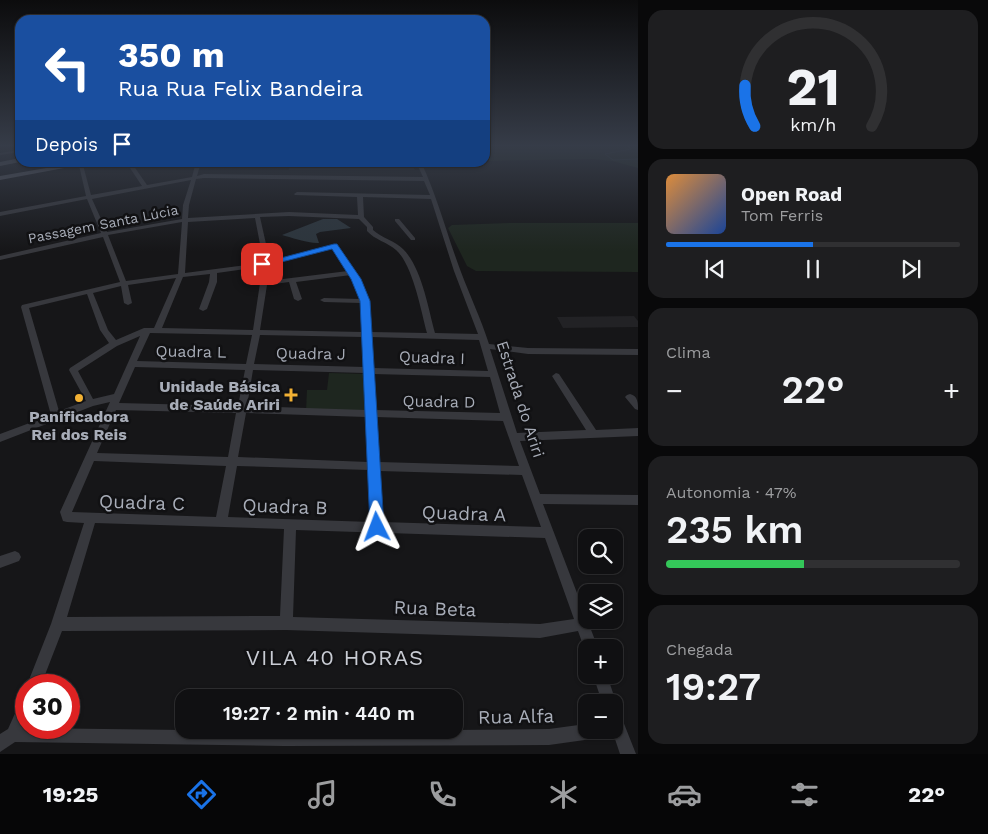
<!DOCTYPE html>
<html lang="pt">
<meta charset="utf-8">
<style>
body{margin:0;font-family:"Work Sans",sans-serif;background:#1e1e20;color:#f1f3f6;height:100vh;display:flex;flex-direction:column;font-size:19px;white-space:nowrap}
*{box-sizing:border-box;margin:0}
p{font-size:16px;color:#9c9d9f}
.icon{flex:none;width:28px;height:28px;fill:none;stroke:currentColor;stroke-width:2;stroke-linecap:round;stroke-linejoin:round}
.map{position:relative;flex:1;overflow:hidden}
.side{display:flex;flex-direction:column;gap:10px;padding:10px;background:#09090a;width:350px}
.side>*{flex:none}
.banner{position:absolute;left:15px;top:15px;width:475px;height:152px;border-radius:15px;box-shadow:0 1px 4px #0004,0 0 0 1px #303032;background:#1a4fa0;color:#fff;overflow:hidden}
.fabs{position:absolute;left:578px;top:529px;display:grid;gap:10px}
.fabs a{display:grid;place-items:center;width:45px;height:45px;border-radius:10px;background:#101012;box-shadow:0 1px 4px #0004,0 0 0 1px #303032;font-size:25px}
.speed{position:absolute;left:15px;top:674px;display:flex;gap:10px;font-size:25px;font-weight:700;text-align:center}
.speed>*{display:grid;place-content:center;width:65px;height:65px;border-radius:50%;background:#101012;box-shadow:0 1px 4px #0004,0 0 0 1px #303032;line-height:1}
.speed .limit{border:8px solid #d22;background:#fff;color:#111}
.pin{position:absolute;display:grid;place-items:center;width:42px;height:42px;color:#fff;margin:-21px;border-radius:10px;box-shadow:0 2px 8px #0006}
.me{position:absolute;width:55px;margin:-28px;rotate:357deg;stroke-linejoin:round;filter:drop-shadow(0 0 4px #0008)}
.turn{display:flex;align-items:center;gap:18px;height:105px;padding:0 20px;font-size:22px}
.turn .icon{width:65px;height:65px;stroke-width:2.5}
.turn b{display:block;font-size:35px;line-height:42px}
.then{display:flex;align-items:center;height:48px;padding:0 20px;background:#0003;gap:10px;font-size:19px}
.big{font-size:38px;font-weight:600;line-height:1.1}
.side .tile{flex:1;display:flex;flex-direction:column;justify-content:center;gap:8px;min-width:0;padding:0 18px;border-radius:15px;background:#1e1e20}
.side .dial{align-items:center;gap:0}
.dial svg{height:130px;overflow:visible;fill:none;stroke:#303032;stroke-width:7;stroke-linecap:round;text-anchor:middle}
.dial text{fill:#f1f3f6;stroke:none}
.song{display:flex;align-items:center;gap:15px}
.cover{width:60px;height:60px;border-radius:8px;background:linear-gradient(135deg,hsl(30 70% 55%),hsl(220 70% 35%))}
.played{height:5px;border-radius:2px;background:linear-gradient(90deg,#1a73e8 50%,#303032 50%)}
.keys{display:flex;justify-content:space-around;direction:ltr}
.heat{display:flex;justify-content:space-between;align-items:center;font-size:28px;direction:ltr}
.charge{height:8px;border-radius:4px;background:linear-gradient(90deg,#34c759 47%,#303032 0)}
.trip{position:absolute;left:175px;top:689px;width:288px;height:50px;border-radius:15px;background:#101012;box-shadow:0 1px 4px #0004,0 0 0 1px #303032;font-weight:600;line-height:50px;text-align:center}
.menu{display:flex;height:80px;justify-content:space-around;align-items:center;background:#060607;color:#9c9d9f}
.menu .icon{width:35px;height:35px}
.menu .current{color:#1a73e8}
.menu b{font-size:22px;color:#f1f3f6}
main{display:flex;flex:1;min-height:0}
.map>svg:first-child{display:block}
</style>
<main>
<div class="map">
<svg width="638" height="754" viewBox="0 0 638 754">
<rect width="100%" height="100%" fill="#161618"/>
<path fill="#222225" d="M 290,163 L 411,163 L 415,170 L 289,170 Z
M 634,316 L 638,321 L 638,327 L 563,328 L 557,317 Z"/>
<path fill="#1e261f" d="M 485,146 L 638,146 L 638,168 L 612,161 L 593,159 L 485,161 Z
M 509,223 L 638,223 L 638,272 L 476,271 L 467,266 L 448,228 L 452,225 Z
M 329,373 L 366,374 L 370,412 L 306,411 L 307,390 L 327,390 Z"/>
<path fill="#2c353c" d="M 323,219 L 337,219 L 351,228 L 320,232 L 316,234 L 319,243 C 310,244 290,237 282,235 Z"/>
<g fill="none" stroke-linecap="round" stroke-linejoin="round">
<path stroke="#2c353c" stroke-width="1" d="M 628,146 L 631,149 L 605,154 L 613,160 L 638,159"/>
<path fill="#37383d" fill-rule="evenodd" d="M 20,150 L 20,152 L 0,155 L 0,153 Z
M 126,162 L 131,162 L 147,185 L 192,177 L 196,162 L 201,162 L 197,176 L 204,174 L 423,177 L 416,162 L 421,162 C 438,198 447,235 461,272 C 470,296 481,319 489,344 L 528,348 L 638,349 L 638,355 L 528,354 L 490,349 L 517,433 L 586,430 L 552,376 L 556,373 L 559,374 L 596,430 L 638,428 L 638,436 L 520,441 L 540,494 L 638,495 L 638,505 L 543,504 L 598,648 L 586,648 L 586,653 L 578,631 L 540,638 L 286,630 L 62,631 L 41,685 L 27,685 L 51,624 L 84,523 L 67,522 L 63,521 L 60,512 L 110,402 L 93,406 L 0,442 L 0,434 L 51,415 L 21,307 L 22,305 L 120,282 L 103,237 L 0,260 L 0,256 L 101,233 L 87,199 L 0,216 L 0,212 L 86,196 L 79,165 L 81,164 L 83,165 L 91,195 L 142,186 ZM 204,178 L 424,181 L 430,195 L 297,192 L 294,194 L 295,195 L 357,197 L 358,215 L 289,212 L 188,218 L 189,205 L 196,179 ZM 191,180 L 183,205 L 182,219 L 107,232 L 92,199 ZM 363,197 L 431,199 L 454,271 L 478,334 L 435,333 C 428,308 422,268 403,249 C 395,241 382,238 373,230 L 373,227 L 364,217 ZM 289,216 L 359,219 L 367,227 L 367,231 C 375,240 387,242 396,250 C 413,265 421,311 427,333 L 371,332 L 369,301 L 356,273 L 336,245 L 262,263 L 185,273 L 188,222 L 255,218 L 260,244 L 263,246 L 266,244 L 260,217 ZM 182,222 L 178,274 L 126,281 L 108,235 ZM 332,248 L 348,271 L 267,281 L 266,266 ZM 259,267 L 260,283 L 253,330 L 162,328 L 183,277 L 210,274 L 209,282 L 199,309 L 203,311 L 207,309 L 217,282 L 217,273 ZM 351,275 L 360,299 L 324,298 L 320,300 L 324,302 L 361,303 L 363,332 L 260,330 L 267,285 L 289,282 L 294,299 L 298,301 L 302,299 L 296,282 ZM 176,278 L 154,328 L 144,328 L 116,340 L 108,330 L 93,293 L 121,286 L 124,303 L 128,305 L 132,303 L 128,285 ZM 87,294 L 100,330 L 109,343 L 70,368 L 69,370 L 86,401 L 59,411 L 29,308 ZM 150,333 L 252,335 L 246,364 L 137,361 ZM 260,335 L 363,337 L 364,367 L 254,364 ZM 140,336 L 114,394 L 93,399 L 78,371 L 117,346 ZM 371,337 L 479,340 L 488,371 L 373,368 ZM 135,367 L 245,370 L 238,406 L 119,403 ZM 253,370 L 365,373 L 366,410 L 247,406 ZM 373,374 L 490,377 L 500,413 L 375,410 ZM 116,410 L 236,413 L 228,457 L 97,453 ZM 246,413 L 366,417 L 368,462 L 238,457 ZM 376,417 L 503,421 L 519,466 L 379,462 ZM 94,461 L 226,466 L 216,517 L 72,512 ZM 237,466 L 369,470 L 371,522 L 228,517 ZM 379,471 L 522,475 L 541,527 L 382,522 ZM 95,523 L 284,529 L 280,616 L 67,617 ZM 296,530 L 545,538 L 574,619 L 540,624 L 293,617 Z
M 395,219 L 399,219 L 415,238 L 415,240 L 411,240 L 395,221 Z
M 630,394 C 638,396 638,403 638,410 L 635,409 L 625,397 L 627,395 Z
M 15,551 L 19,553 L 21,557 L 19,561 L 0,568 L 0,556 Z
M 593,675 L 607,675 L 616,702 L 614,707 L 614,702 L 602,702 Z
M 26,698 L 26,721 L 24,727 L 26,728 L 184,730 L 454,730 L 549,729 L 586,724 L 586,730 L 607,730 L 604,735 L 599,738 L 549,745 L 284,746 L 15,742 L 0,752 L 0,734 L 8,729 L 21,700 Z
M 614,709 L 619,711 L 636,754 L 620,754 L 612,730 L 614,730 Z"/>
<path fill="#53555c" fill-rule="evenodd" d="M 20,158 L 20,162 L 0,166 L 0,162 Z
M 81,162 L 96,162 L 0,180 L 0,176 Z"/>
</g>
<linearGradient id="sky" x2="0" y2="1"><stop stop-color="#0c0c0d"/><stop offset="0.58" stop-color="#363c48"/><stop offset="1" stop-color="#363c48" stop-opacity="0"/></linearGradient>
<rect width="638" height="251" fill="url(#sky)"/>
<path fill="#1a73e8" stroke="#114b97" d="M 334,244 L 337,244 L 361,279 L 370,301 L 384,527 L 382,532 L 377,534 L 372,532 L 370,527 L 360,301 L 351,279 L 332,249 L 262,267 L 258,264 Z"/>
<g fill="#f2b134" stroke="#111113" stroke-width="2">
<path d="M288.5 387.5h5v5h5v5h-5v5h-5v-5h-5v-5h5z"/>
<circle cx="79" cy="398" r="5"/>
</g>
<g text-anchor="middle" stroke-width="5" stroke-linejoin="round" paint-order="stroke">
<g font-size="14" fill="#a8adb8" stroke="#111113">
<text transform="translate(103 224) rotate(-11)" y="5">Passagem Santa Lúcia</text>
</g>
<g font-size="16" fill="#a8adb8" stroke="#111113">
<text transform="translate(191 351) rotate(1)" y="6">Quadra L</text>
<text transform="translate(311 353) rotate(1)" y="6">Quadra J</text>
<text transform="translate(432 357) rotate(2)" y="6">Quadra I</text>
<text transform="translate(521 399) rotate(72)" y="6">Estrada do Ariri</text>
<text transform="translate(439 401) rotate(1)" y="6">Quadra D</text>
</g>
<g font-size="16" font-weight="bold" fill="#a8adb8" stroke="#111113" text-anchor="end">
<text x="280" y="392">Unidade Básica<tspan x="280" dy="18">de Saúde Ariri</tspan></text>
<text x="79" y="422" text-anchor="middle">Panificadora<tspan x="79" dy="18">Rei dos Reis</tspan></text>
</g>
<g font-size="19" fill="#a8adb8" stroke="#111113">
<text transform="translate(142 502) rotate(2)" y="7">Quadra C</text>
<text transform="translate(285 506) rotate(2)" y="7">Quadra B</text>
<text transform="translate(464 513) rotate(2)" y="7">Quadra A</text>
<text transform="translate(435 608) rotate(2)" y="7">Rua Beta</text>
<text transform="translate(516 716) rotate(-1)" y="7">Rua Alfa</text>
</g>
<g font-size="22" letter-spacing="1" fill="#c9ccd4" stroke="#111113">
<text x="335" y="665">VILA 40 HORAS</text>
</g>
</g>
</svg>
<div class="fabs">
<a><svg class="icon" aria-label="search" viewBox="0 0 24 24"><circle cx="10" cy="10" r="6"/><path d="M15 15l6 6"/></svg></a>
<a><svg class="icon" aria-label="layers" viewBox="0 0 24 24"><path d="M12 4l9 5-9 5-9-5zM3 14l9 5 9-5"/></svg></a>
<a>+</a>
<a>−</a>
</div>
<div class="speed"><div class="limit">30</div></div>
<div class="pin" style="left:262px;top:264px;background:#d93025"><svg class="icon" aria-label="arrive" viewBox="0 0 24 24"><path d="M6 21V4h12l-3 4 3 4H6"/></svg></div>
<svg class="me" style="left:377px;top:527px" viewBox="-20 -20 40 40"><path d="M0-17L14 15 0 8-14 15z" fill="#1a73e8" stroke="#fff" stroke-width="4"/></svg>
<div class="trip">19:27 · 2 min · 440 m</div>
<div class="banner">
<div class="turn"><svg class="icon" aria-label="left" viewBox="0 0 24 24"><path d="M17 20v-9H6M10 6l-5 5 5 5"/></svg><div><b>350 m</b>Rua Rua Felix Bandeira</div></div>
<div class="then">Depois<svg class="icon" aria-label="arrive" viewBox="0 0 24 24"><path d="M6 21V4h12l-3 4 3 4H6"/></svg></div>
</div>
</div>
<section class="side">
<div class="tile dial"><svg viewBox="0 0 100 80">
<path d="M14 69A42 42 0 1 1 86 69"/>
<path d="M14 69A42 42 0 0 1 8 44" stroke="#1a73e8"/>
<text x="50" y="56" font-size="32" font-weight="700">21</text>
<text x="50" y="72" font-size="11">km/h</text>
</svg></div>
<div class="tile">
<div class="song"><i class="cover"></i><div><b>Open Road</b><p>Tom Ferris</p></div></div>
<div class="played"></div>
<div class="keys"><svg class="icon" aria-label="previous" viewBox="0 0 24 24"><path d="M18 5L8 12l10 7zM5 5v14"/></svg><svg class="icon" aria-label="pause" viewBox="0 0 24 24"><path d="M8 5v14M16 5v14"/></svg><svg class="icon" aria-label="next" viewBox="0 0 24 24"><path d="M6 5l10 7-10 7zM19 5v14"/></svg></div>
</div>
<div class="tile"><p>Clima</p>
<div class="heat"><a>−</a><b class="big">22°</b><a>+</a></div>
</div>
<div class="tile"><p>Autonomia · 47%</p><b class="big">235 km</b><div class="charge"></div></div>
<div class="tile"><p>Chegada</p><b class="big">19:27</b></div>
</section>
</main>
<nav class="menu">
<b>19:25</b>
<svg class="icon current" aria-label="directions" viewBox="0 0 24 24"><path d="M12 3l9 9-9 9-9-9zM9 14v-3h6M13 9l2 2-2 2"/></svg>
<svg class="icon" aria-label="music" viewBox="0 0 24 24"><path d="M9 18V5l10-2v13"/><circle cx="6" cy="18" r="3"/><circle cx="16" cy="16" r="3"/></svg>
<svg class="icon" aria-label="phone" viewBox="0 0 24 24"><path d="M5 4h4l2 5-3 2q2 4 5 5l2-3 5 2v4C11 20 4 13 5 4z"/></svg>
<svg class="icon" aria-label="climate" viewBox="0 0 24 24"><path d="M12 3v18M4 7l16 10M4 17L20 7"/></svg>
<svg class="icon" aria-label="car" viewBox="0 0 24 24"><path d="M5 17H2v-5l4-1 3-4h7l3 4 3 1v5h-3M9 17h6M6 11h13"/><circle cx="7" cy="17" r="2"/><circle cx="17" cy="17" r="2"/></svg>
<svg class="icon" aria-label="filters" viewBox="0 0 24 24"><path d="M4 7h16M4 17h16"/><circle cx="9" cy="7" r="2"/><circle cx="15" cy="17" r="2"/></svg>
<b>22°</b>
</nav>
